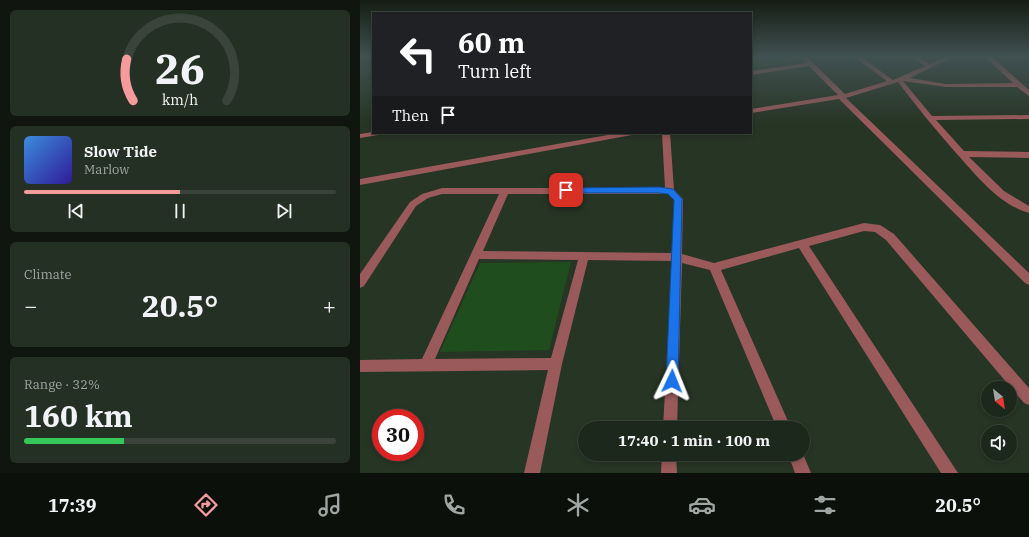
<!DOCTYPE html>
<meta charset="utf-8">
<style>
body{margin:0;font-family:"IBM Plex Serif",serif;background:#253025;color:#f1f3f6;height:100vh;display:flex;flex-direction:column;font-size:15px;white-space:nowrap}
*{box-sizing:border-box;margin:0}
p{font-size:13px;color:#a0a6a3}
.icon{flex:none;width:22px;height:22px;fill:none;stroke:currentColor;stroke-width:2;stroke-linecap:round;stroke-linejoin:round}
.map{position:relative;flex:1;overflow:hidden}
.sheet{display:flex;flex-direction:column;gap:10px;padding:10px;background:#10160f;width:360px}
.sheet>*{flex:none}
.banner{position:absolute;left:12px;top:12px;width:380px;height:122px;border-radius:0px;box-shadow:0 2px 6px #0003,0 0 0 1px #3b443b;background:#202124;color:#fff;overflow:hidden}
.needle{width:26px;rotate:150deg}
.fabs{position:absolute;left:621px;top:381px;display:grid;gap:8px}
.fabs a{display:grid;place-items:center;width:36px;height:36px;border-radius:50%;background:#1d281c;box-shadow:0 2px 6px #0003,0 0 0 1px #3b443b;font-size:20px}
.speed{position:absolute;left:12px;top:409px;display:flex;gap:8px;font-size:20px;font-weight:700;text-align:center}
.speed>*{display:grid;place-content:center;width:52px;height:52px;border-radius:50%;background:#1d281c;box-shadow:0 2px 6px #0003,0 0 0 1px #3b443b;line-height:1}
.speed .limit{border:6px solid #d22;background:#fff;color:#111}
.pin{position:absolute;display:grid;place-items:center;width:34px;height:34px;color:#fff;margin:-17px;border-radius:8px;box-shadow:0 2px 6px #0006}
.me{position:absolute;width:44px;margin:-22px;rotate:2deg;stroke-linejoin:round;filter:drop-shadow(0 0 3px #0008)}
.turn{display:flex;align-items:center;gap:14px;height:84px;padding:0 20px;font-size:18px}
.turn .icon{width:52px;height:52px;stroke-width:2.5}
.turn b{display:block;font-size:28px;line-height:34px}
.then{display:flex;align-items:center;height:38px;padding:0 20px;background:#0003;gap:8px;font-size:15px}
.big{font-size:30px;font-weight:800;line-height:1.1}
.sheet .widget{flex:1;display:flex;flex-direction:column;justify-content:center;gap:6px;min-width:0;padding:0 14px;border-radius:6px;background:#253025}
.sheet .dial{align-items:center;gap:0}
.dial svg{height:104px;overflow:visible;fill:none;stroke:#3b443b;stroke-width:7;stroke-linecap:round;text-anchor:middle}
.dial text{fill:#f1f3f6;stroke:none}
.song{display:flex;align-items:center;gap:12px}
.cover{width:48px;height:48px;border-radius:6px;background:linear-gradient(135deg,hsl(210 70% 55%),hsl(250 70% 35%))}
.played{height:4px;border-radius:2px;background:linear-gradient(90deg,#f59b9d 50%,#3b443b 50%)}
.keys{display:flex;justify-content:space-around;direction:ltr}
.heat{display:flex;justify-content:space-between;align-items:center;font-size:22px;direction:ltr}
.charge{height:6px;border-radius:3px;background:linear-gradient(90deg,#34c759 32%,#3b443b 0)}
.trip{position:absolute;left:218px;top:421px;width:232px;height:40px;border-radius:20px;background:#1d281c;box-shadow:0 2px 6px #0003,0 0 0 1px #3b443b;font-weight:800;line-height:40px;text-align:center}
.dock{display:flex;height:64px;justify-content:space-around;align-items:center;background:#0c100b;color:#a0a6a3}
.dock .icon{width:28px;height:28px}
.dock .current{color:#f59b9d}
.dock b{font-size:18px;color:#f1f3f6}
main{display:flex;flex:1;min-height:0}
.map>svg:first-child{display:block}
</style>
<main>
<section class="sheet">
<div class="widget dial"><svg viewBox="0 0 100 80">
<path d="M14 69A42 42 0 1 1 86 69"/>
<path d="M14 69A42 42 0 0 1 9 37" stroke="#f59b9d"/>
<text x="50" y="56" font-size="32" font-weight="700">26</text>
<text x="50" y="72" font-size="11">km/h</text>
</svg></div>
<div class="widget">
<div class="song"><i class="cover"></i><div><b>Slow Tide</b><p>Marlow</p></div></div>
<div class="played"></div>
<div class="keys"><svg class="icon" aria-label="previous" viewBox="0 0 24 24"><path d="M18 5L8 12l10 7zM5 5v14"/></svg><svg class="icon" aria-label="pause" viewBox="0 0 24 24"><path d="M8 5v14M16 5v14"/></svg><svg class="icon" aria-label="next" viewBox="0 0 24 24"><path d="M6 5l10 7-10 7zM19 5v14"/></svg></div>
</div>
<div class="widget"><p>Climate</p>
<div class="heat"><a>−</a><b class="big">20.5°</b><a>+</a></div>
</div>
<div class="widget"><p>Range · 32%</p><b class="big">160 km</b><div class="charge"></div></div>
</section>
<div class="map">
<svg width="669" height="473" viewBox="0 0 669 473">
<rect width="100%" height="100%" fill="#273525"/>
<path fill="#204d1d" d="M 391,57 L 438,57 L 441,60 L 393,68 L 391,65 Z
M 211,262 L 189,350 L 80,352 L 120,263 Z"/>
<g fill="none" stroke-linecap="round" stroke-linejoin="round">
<path fill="#9a595b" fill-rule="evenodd" d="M 440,57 L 447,57 L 485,94 L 527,81 L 494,57 L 501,57 L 533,80 L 565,66 L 551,57 L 559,57 L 570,64 L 585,57 L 593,57 L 550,78 L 586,84 L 653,83 L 625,57 L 632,57 L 669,90 L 669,96 L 657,87 L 586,87 L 543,81 L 572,116 L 669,115 L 669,119 L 576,120 L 604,151 L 669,152 L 669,158 L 609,157 L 644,191 L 669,206 L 669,213 C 638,204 617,176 596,153 C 575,129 557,107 538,82 L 486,98 L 669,273 L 669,285 L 665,283 L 479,99 L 391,113 L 391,109 L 478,95 L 449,66 L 391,75 L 391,71 L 446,63 Z
M 13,132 L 13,133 L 22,133 L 18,135 L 0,138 L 0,134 Z
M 259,133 L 276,133 L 272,135 L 0,185 L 0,179 Z
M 302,133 L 310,133 L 314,190 L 323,199 L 322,254 L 354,263 L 504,223 L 520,225 L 534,234 L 669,388 L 669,405 L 664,403 L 526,240 L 515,232 L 504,231 L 449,246 L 598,473 L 581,473 L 439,248 L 361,270 L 431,428 L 417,428 L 350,270 L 322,263 L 317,428 L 303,428 L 312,261 L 228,260 L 202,364 L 180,473 L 164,473 L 188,370 L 0,372 L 0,360 L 62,359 L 139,194 L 82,194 L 68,198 L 56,206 L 4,286 L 0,288 L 0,274 L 50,202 L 62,194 L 82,188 L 305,188 ZM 148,194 L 308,194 L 314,200 L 314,209 L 312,253 L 123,251 ZM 119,259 L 218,260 L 191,358 L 75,359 Z
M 302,454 L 316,454 L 317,473 L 301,473 Z
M 428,454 L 443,454 L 451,473 L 435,473 Z"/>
</g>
<linearGradient id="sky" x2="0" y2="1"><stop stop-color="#151d14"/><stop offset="0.46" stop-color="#415151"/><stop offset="1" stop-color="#415151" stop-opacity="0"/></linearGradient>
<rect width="669" height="123" fill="url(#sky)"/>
<path fill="#1a73e8" stroke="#114b97" d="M 299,187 L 313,189 L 322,199 L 318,381 L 316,385 L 312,387 L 308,385 L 306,381 L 314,200 L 308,194 L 299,193 L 206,193 L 202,190 L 206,188 Z"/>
</svg>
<div class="fabs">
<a><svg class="needle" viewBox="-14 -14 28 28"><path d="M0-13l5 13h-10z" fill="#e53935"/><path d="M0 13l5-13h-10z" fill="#a0a6a3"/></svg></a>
<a><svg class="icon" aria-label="sound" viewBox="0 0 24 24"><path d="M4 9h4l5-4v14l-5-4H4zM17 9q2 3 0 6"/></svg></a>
</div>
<div class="speed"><div class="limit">30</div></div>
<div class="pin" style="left:206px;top:190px;background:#d93025"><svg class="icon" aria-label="arrive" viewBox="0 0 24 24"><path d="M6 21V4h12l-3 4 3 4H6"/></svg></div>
<svg class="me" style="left:312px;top:381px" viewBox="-20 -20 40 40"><path d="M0-17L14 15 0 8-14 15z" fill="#1a73e8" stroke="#fff" stroke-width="4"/></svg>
<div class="trip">17:40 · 1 min · 100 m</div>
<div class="banner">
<div class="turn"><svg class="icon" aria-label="left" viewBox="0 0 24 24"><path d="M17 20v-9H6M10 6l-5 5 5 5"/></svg><div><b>60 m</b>Turn left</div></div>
<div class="then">Then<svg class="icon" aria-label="arrive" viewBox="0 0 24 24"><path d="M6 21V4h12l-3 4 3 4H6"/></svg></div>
</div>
</div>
</main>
<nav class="dock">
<b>17:39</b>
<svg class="icon current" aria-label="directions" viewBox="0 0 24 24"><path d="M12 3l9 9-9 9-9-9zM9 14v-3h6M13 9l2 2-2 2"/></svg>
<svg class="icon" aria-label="music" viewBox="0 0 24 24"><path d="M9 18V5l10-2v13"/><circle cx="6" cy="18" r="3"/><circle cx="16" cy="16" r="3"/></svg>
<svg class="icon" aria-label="phone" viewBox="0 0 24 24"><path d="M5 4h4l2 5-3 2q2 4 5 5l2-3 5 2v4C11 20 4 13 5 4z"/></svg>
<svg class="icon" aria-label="climate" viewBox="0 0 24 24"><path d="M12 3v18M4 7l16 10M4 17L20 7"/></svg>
<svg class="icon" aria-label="car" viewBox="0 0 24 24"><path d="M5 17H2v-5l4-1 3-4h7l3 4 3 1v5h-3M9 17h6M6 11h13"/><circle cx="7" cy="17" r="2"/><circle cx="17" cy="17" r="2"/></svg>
<svg class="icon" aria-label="filters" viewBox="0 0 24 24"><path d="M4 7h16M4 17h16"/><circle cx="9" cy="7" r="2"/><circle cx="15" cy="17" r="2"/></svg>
<b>20.5°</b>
</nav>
